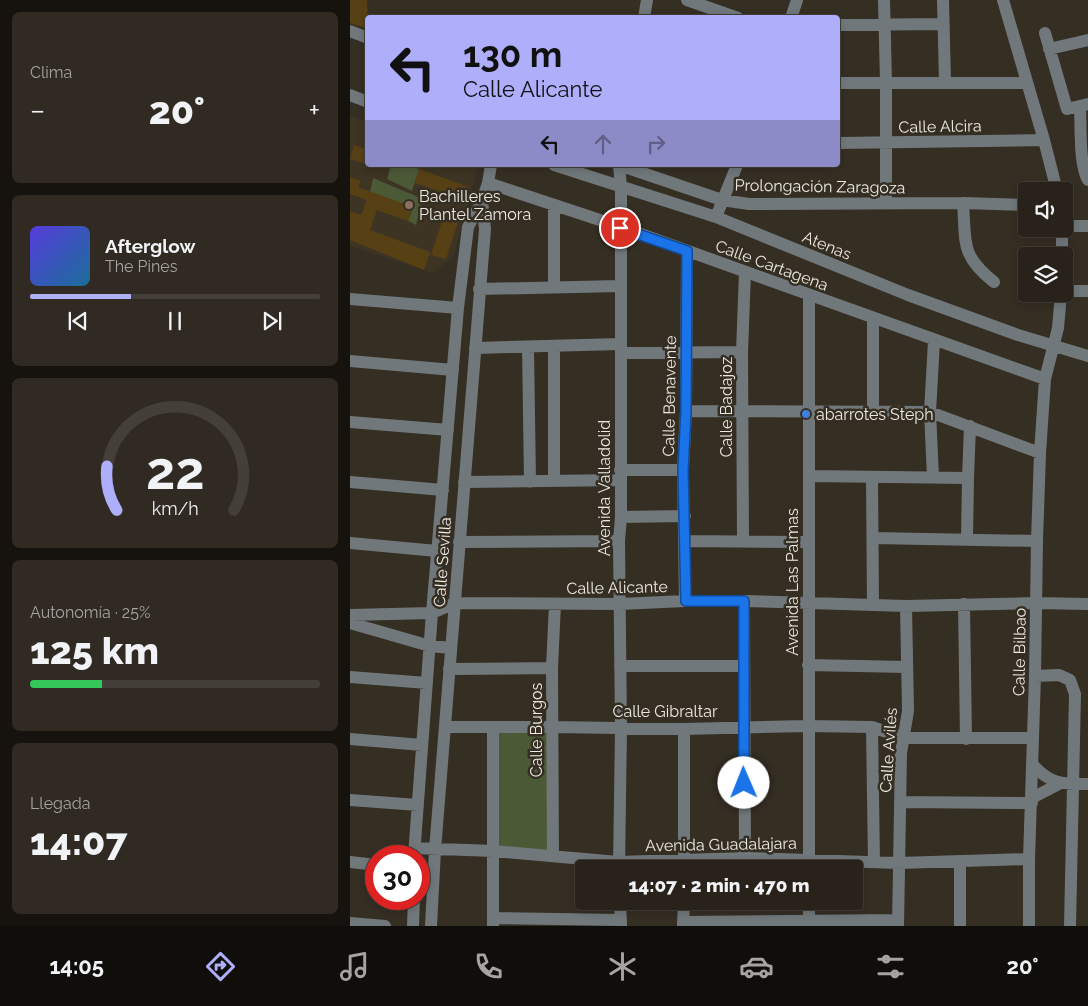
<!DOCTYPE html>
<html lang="es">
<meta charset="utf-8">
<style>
body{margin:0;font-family:Raleway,sans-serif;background:#302a23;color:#f1f3f6;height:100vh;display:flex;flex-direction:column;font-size:19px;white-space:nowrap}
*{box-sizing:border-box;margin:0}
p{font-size:16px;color:#a5a4a2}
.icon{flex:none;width:28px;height:28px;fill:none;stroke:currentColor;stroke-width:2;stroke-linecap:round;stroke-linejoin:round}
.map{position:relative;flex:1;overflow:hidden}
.details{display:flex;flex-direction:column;gap:12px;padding:12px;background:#16130e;width:350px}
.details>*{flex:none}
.hud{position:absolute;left:15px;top:15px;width:475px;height:152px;border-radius:5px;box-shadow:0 2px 8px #0003,0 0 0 1px #443f39;background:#afaefa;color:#111;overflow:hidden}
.fabs{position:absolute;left:668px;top:182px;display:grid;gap:10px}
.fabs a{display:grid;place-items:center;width:55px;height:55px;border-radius:5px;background:#28221a;box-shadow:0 2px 8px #0003,0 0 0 1px #443f39;font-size:25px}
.speed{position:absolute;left:15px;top:845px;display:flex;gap:10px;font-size:25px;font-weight:700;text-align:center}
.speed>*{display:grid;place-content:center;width:65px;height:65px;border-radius:50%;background:#28221a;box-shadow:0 2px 8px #0003,0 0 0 1px #443f39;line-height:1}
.speed .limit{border:8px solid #d22;background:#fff;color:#111}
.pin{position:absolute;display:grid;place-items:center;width:42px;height:42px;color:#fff;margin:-21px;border:2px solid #fff;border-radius:50%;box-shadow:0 1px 5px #0007}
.me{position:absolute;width:55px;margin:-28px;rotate:359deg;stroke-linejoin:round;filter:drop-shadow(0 0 4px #0008)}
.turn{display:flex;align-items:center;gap:18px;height:105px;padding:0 15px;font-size:22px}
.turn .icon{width:65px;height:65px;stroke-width:2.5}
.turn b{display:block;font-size:35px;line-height:42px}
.lanes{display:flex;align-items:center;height:48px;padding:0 15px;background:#0003;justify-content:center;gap:25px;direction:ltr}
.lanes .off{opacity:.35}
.big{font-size:38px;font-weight:800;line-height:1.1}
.details .widget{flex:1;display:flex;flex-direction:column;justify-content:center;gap:8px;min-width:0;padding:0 18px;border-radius:8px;background:#302a23}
.details .dial{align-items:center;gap:0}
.dial svg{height:130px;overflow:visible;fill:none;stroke:#443f39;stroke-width:7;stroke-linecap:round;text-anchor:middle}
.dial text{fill:#f1f3f6;stroke:none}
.song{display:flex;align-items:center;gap:15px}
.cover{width:60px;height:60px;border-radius:8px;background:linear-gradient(135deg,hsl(250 70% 55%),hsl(200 70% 35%))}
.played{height:5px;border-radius:2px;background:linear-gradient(90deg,#afaefa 35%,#443f39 35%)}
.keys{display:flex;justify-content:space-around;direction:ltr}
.heat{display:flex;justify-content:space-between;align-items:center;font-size:28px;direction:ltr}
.charge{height:8px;border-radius:4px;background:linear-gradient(90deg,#34c759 25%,#443f39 0)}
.trip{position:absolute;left:225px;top:860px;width:288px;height:50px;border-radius:5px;background:#28221a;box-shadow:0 2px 8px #0003,0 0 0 1px #443f39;font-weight:800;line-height:50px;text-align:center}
.tabs{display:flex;height:80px;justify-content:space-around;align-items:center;background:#100e0a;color:#a5a4a2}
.tabs .icon{width:35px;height:35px}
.tabs .on{color:#afaefa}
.tabs b{font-size:22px;color:#f1f3f6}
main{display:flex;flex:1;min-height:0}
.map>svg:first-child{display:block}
</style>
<main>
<section class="details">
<div class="widget"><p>Clima</p>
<div class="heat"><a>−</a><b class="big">20°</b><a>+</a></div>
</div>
<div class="widget">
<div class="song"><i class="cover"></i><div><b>Afterglow</b><p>The Pines</p></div></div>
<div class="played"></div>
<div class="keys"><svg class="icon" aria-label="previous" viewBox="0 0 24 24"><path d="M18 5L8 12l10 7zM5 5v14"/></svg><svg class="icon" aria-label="pause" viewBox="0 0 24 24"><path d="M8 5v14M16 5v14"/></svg><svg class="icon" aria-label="next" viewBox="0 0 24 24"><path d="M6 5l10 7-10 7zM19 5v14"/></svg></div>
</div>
<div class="widget dial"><svg viewBox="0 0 100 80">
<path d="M14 69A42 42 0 1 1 86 69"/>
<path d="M14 69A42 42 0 0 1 8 42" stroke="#afaefa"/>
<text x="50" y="56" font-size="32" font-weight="700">22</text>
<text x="50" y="72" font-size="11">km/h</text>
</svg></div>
<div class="widget"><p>Autonomía · 25%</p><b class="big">125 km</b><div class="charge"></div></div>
<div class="widget"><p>Llegada</p><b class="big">14:07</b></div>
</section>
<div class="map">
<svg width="738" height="926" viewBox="0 0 738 926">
<rect width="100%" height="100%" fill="#352e23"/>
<path fill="#3e3423" d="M 0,116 L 17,122 L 18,165 L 128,165 L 104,255 L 83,273 L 0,246 Z"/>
<path fill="#4c5937" d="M 41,165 L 60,165 L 69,169 L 62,191 L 37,179 Z
M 23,178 L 73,199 L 66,225 L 58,221 L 63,208 L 20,192 Z
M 143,727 L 202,727 L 203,856 L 143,851 Z"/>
<path fill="#584015" d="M 0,0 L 17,0 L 18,29 L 0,23 Z
M 4,145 L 18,150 L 18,165 L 0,159 Z
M 69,169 L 119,187 L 114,200 L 65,183 Z
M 0,177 L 11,181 L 8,187 L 63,207 L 58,221 L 27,210 L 20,230 L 80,252 L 74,270 L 0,240 L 0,211 L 11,215 L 17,200 L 0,194 Z
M 95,212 L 110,216 L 96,259 L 81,255 Z"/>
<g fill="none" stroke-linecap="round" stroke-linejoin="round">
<path stroke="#71787b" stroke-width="12" d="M 337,0 L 388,18
M 534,0 L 536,82 L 536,203
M 593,0 L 595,82
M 653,0 L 694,140 L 707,191
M 294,18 L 297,0
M 441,18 L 447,0
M 488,25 L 593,24
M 0,31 L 18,38
M 695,33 L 717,109 L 738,104
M 699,49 L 738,40
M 488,83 L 677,83
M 0,95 L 18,102
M 730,106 C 731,125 729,166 738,180
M 488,143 L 694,140
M 204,165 L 366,217 L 558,295 L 668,335 L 738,356
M 138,183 L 271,227 L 695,379
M 613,203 C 616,243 610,255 644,282
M 366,217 L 387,165
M 714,226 L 738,226
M 712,256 L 712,229
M 204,287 L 204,205
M 129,289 L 270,286
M 714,291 L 738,291
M 0,299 L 108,308
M 523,319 L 523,411
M 204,346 L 204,481
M 178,347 L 180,482
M 125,348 L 270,344
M 271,353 L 392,352
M 0,361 L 103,370
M 336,411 L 580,412 L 690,453
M 0,422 L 98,430
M 270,470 L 333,470
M 459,476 L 618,478
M 522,477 L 523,605
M 583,477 L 580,412 L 584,341
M 0,482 L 93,490
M 114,482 L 270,480
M 271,517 L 335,516
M 523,538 L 687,541
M 617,540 L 618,478 L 620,426
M 335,541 L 458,542
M 393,541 L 392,352 L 395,272
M 109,542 L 269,541
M 0,543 L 87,551
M 335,601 L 333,470 L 336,411 L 337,251
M 394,601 L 395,858
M 614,604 L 616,739
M 0,615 L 82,613 L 105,603 L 270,604 L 335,601 L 394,601 L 556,606 L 686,603 L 738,604
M 0,623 L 80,646 L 101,648
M 458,665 L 557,667
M 270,666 L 393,666
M 99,669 L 202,668
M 685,676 L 709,675 L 720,680 L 725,694 L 720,926
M 0,677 L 77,683
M 95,727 L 202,727 L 334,729 L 458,726 L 522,727 L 554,738 L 683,738
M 143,727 L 143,926
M 522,727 L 524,861
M 334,729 L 334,869
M 0,739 L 72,745
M 682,764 C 701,785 712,784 738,784
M 682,798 L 709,784
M 0,800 L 68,805
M 550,802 L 682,803
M 64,848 L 143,851 L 268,862 L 395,858 L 549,863 L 679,859
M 64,856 L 82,613 L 108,308 L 118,227 L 132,201 L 138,183 L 141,165
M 203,856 L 202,668 L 205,604
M 0,862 L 26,865
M 269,869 L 271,728 L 269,541 L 271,517 L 271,187 L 269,165 L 372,200 L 399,204 L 613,203 L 676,205
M 459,869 L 459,296
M 270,901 L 271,926
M 143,918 L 271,920
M 333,922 L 548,920
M 0,923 L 35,926
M 63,926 L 64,899
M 81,926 L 85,850 L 135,229 L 132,201
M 333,926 L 334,901
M 459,926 L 459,901
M 548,926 L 551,753 L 558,711 L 556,606
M 610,926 L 610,861
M 679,926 L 679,859 L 685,676 L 687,541 L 690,453 L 695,379 L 708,328 L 711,294"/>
</g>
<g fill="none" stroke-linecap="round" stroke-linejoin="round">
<g stroke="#114b97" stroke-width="12">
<path id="route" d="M 270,228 L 337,251 L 336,411 L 333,470 L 336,601 L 394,601 L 394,783"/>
</g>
<use href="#route" stroke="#1a73e8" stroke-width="9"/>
</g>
<circle fill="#8d6e63" stroke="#352e23" stroke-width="2" cx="59" cy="205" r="5"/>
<circle fill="#3f7fe0" stroke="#352e23" stroke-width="2" cx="456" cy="414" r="5"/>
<g text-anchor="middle" stroke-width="5" stroke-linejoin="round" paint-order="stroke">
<g font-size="16" fill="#ede9e2" stroke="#352e23">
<text transform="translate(590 126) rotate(-1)" y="6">Calle Alcira</text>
<text transform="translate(470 186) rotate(1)" y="6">Prolongación Zaragoza</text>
<text transform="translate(477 245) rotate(22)" y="6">Atenas</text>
<text transform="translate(422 265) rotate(20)" y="6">Calle Cartagena</text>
<text transform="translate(319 396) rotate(-89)" y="6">Calle Benavente</text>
<text transform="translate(376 407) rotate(-90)" y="6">Calle Badajoz</text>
<text transform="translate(254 488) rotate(-90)" y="6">Avenida Valladolid</text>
<text transform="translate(92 562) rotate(-86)" y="6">Calle Sevilla</text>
<text transform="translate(442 582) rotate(-90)" y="6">Avenida Las Palmas</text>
<text transform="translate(267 587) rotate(-1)" y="6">Calle Alicante</text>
<text transform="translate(669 652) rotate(-89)" y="6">Calle Bilbao</text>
<text x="315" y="717">Calle Gibraltar</text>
<text transform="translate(186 730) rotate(-90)" y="6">Calle Burgos</text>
<text transform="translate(538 750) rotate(-86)" y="6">Calle Avilés</text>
<text transform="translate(371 844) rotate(-1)" y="6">Avenida Guadalajara</text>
</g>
<g font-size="16" fill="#ede9e2" stroke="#352e23" text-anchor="start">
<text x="69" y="202">Bachilleres<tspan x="69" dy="18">Plantel Zamora</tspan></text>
<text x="466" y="420">abarrotes Steph</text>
</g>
</g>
</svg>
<div class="fabs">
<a><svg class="icon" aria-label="sound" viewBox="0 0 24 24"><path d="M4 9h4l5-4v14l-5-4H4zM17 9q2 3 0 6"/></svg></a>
<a><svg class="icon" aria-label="layers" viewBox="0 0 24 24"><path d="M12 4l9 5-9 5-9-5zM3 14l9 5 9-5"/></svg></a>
</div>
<div class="speed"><div class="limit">30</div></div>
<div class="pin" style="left:270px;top:228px;background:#d93025"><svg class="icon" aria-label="arrive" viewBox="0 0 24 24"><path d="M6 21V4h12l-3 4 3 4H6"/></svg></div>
<svg class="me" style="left:394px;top:783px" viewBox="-20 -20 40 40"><circle r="19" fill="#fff"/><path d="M0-13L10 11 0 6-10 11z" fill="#1a73e8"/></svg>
<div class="trip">14:07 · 2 min · 470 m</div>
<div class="hud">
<div class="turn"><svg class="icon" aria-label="left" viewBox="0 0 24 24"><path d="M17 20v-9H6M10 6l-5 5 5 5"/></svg><div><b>130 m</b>Calle Alicante</div></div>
<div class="lanes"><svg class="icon" aria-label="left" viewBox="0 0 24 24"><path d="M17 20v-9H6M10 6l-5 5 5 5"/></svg><svg class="icon off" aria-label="ahead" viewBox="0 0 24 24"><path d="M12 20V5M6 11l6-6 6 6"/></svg><svg class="icon off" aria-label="right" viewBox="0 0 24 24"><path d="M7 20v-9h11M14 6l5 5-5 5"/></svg></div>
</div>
</div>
</main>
<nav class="tabs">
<b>14:05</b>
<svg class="icon on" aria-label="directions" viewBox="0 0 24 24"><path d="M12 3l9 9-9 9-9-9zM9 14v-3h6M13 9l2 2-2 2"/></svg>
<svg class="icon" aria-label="music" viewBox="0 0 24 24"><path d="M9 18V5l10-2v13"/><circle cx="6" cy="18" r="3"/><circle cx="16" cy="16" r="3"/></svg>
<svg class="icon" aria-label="phone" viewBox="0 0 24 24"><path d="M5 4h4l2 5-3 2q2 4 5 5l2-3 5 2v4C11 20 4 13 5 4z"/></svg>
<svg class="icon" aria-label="climate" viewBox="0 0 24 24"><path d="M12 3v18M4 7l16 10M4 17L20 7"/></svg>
<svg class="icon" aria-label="car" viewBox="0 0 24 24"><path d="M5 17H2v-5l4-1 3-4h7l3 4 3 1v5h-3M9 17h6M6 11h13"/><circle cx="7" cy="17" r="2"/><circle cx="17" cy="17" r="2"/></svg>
<svg class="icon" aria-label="filters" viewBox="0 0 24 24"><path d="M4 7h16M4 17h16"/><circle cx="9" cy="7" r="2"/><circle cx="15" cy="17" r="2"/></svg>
<b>20°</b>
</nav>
